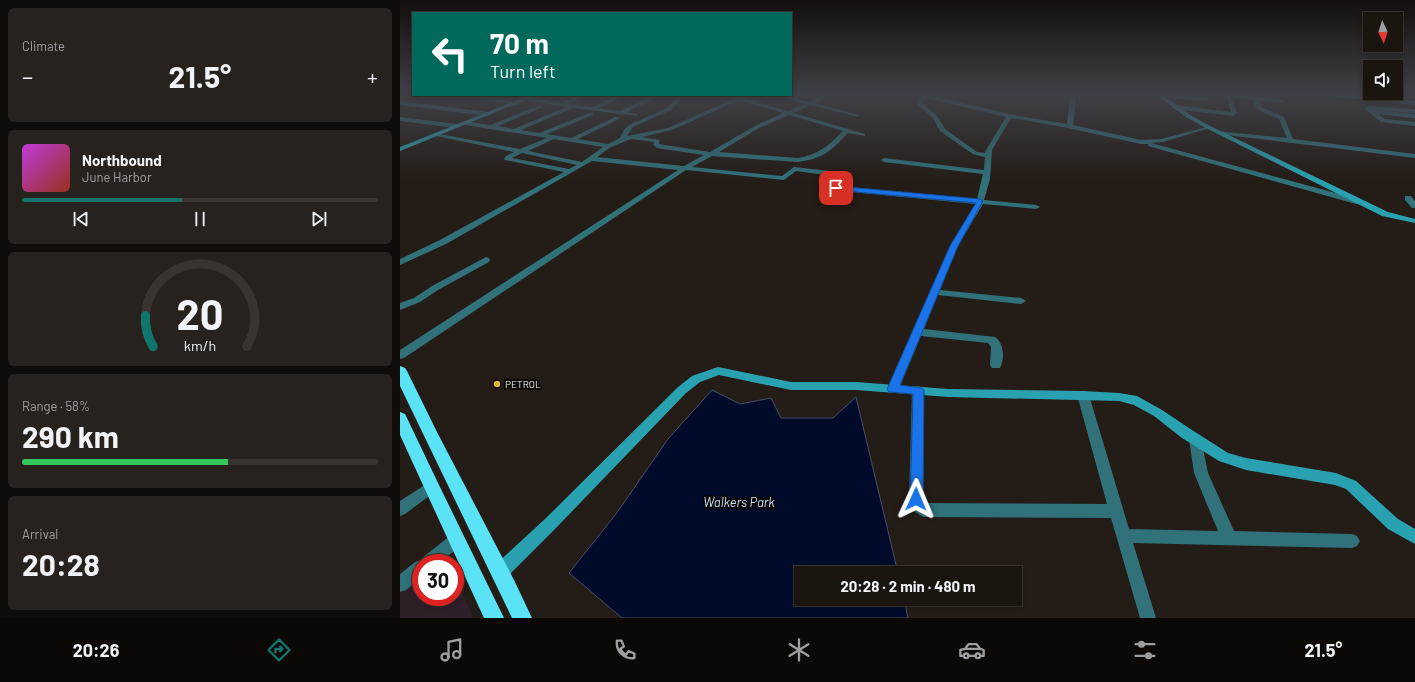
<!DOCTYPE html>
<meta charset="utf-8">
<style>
body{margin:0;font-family:Barlow,sans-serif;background:#28221e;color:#f1f3f6;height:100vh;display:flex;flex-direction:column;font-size:15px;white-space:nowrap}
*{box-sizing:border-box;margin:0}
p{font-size:13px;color:#a09f9f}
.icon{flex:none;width:22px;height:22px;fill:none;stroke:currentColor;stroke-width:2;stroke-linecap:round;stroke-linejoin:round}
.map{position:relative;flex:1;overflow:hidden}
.drawer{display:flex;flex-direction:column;gap:8px;padding:8px;background:#0f0c09;width:400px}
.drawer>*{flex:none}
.banner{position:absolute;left:12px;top:12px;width:380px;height:84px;border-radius:0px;box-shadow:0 2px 6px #0003,0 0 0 1px #393430;background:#00695c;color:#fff;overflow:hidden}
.needle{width:26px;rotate:176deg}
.buttons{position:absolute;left:963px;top:12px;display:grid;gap:8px}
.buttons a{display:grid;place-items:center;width:40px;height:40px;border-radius:0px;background:#1b1510;box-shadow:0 2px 6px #0003,0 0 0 1px #393430;font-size:20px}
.speed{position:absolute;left:12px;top:554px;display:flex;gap:8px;font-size:20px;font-weight:700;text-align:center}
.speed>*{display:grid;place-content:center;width:52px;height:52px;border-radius:50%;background:#1b1510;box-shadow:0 2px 6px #0003,0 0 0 1px #393430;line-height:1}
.speed .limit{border:6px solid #d22;background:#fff;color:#111}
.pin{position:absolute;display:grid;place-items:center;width:34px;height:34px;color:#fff;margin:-17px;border-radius:8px;box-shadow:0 2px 6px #0006}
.me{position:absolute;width:44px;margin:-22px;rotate:1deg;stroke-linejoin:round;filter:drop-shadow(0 0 3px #0008)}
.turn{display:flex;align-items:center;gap:14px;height:84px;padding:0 12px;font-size:18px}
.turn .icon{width:52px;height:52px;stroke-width:2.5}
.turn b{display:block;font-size:28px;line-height:34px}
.big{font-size:30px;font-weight:700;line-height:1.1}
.drawer .card{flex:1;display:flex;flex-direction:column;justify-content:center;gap:6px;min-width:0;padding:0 14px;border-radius:6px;background:#28221e}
.drawer .dial{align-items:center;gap:0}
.dial svg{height:104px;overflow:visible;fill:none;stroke:#393430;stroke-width:7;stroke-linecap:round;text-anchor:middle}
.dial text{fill:#f1f3f6;stroke:none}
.song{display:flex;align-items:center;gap:12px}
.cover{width:48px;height:48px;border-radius:6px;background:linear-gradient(135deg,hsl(290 70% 55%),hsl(10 70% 35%))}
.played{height:4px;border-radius:2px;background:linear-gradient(90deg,#0f766e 45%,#393430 45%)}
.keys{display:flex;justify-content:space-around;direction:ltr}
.heat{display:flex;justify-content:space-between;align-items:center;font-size:22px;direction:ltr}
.charge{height:6px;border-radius:3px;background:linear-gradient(90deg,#34c759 58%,#393430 0)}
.trip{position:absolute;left:394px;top:566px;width:228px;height:40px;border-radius:0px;background:#1b1510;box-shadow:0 2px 6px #0003,0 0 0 1px #393430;font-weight:700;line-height:40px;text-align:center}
.tab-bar{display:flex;height:64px;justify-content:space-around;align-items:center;background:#0b0806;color:#a09f9f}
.tab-bar .icon{width:28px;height:28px}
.tab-bar .on{color:#0f766e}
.tab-bar b{font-size:18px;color:#f1f3f6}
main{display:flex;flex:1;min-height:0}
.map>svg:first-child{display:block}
</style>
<main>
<section class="drawer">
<div class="card"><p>Climate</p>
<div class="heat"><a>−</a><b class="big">21.5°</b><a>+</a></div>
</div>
<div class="card">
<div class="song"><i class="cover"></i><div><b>Northbound</b><p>June Harbor</p></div></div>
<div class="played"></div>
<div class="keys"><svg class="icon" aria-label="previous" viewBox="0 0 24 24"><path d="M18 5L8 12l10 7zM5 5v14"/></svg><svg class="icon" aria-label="pause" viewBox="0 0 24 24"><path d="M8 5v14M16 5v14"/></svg><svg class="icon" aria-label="next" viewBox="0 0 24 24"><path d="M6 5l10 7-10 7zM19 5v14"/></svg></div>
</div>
<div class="card dial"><svg viewBox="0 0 100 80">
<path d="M14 69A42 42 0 1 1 86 69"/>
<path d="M14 69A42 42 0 0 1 8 45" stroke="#0f766e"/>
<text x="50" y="56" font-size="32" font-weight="700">20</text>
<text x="50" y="72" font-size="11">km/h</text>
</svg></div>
<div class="card"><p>Range · 58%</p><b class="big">290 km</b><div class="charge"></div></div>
<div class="card"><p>Arrival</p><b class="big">20:28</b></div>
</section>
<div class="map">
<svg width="1015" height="618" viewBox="0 0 1015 618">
<rect width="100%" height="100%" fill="#241c16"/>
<path fill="#2f1f29" d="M 21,564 L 21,597 L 55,597 L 55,574 L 73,618 L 0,618 L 0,580 Z"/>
<path fill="#000b2c" stroke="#484e64" d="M 312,390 L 340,404 L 371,398 L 381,418 L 433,418 L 456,397 L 498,573 L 401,573 L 401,599 L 504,599 L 508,618 L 222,618 L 169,573 L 216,514 L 268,439 Z"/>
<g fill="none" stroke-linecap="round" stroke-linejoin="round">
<path fill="#30717a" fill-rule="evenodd" d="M 429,93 L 436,93 L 415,103 L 459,115 L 459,117 L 410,105 L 394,113 L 465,134 L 465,136 L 448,133 C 432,150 423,159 398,162 L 312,156 L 292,167 L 382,176 L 394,167 L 430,171 L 433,173 L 428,185 L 577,199 L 583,174 L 484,162 L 481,160 L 484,158 L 584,170 L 585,157 L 573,154 L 540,131 L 533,118 L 517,104 L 517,100 L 521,97 L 508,93 L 518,93 L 619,116 L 667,124 L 670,97 L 673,95 L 676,97 L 673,125 L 741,140 L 761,139 L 810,126 L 810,128 L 763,142 L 751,143 L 962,200 L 963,202 L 962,204 L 956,204 L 748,146 L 748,144 L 741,144 L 663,127 L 611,118 L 592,150 L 590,179 L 584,200 L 636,205 L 640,207 L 636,209 L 583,204 L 558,246 L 540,290 L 621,298 L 626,301 L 621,304 L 538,295 L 524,329 L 595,337 C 604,343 605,359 600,368 L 592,368 L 590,365 L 591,347 L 588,343 L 521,336 L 499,389 L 497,392 L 493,393 L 489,392 L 487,389 L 550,246 L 575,204 L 420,189 L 419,187 L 426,175 L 396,171 L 384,180 L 286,170 L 4,358 L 0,359 L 0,350 L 278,170 L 192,161 L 46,244 L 0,265 L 0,259 L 40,240 L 164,172 L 105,160 L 104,159 L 106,156 L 114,152 L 36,136 L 33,134 L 34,133 L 120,149 L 147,138 L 65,125 L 62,123 L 65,121 L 90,125 L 137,106 L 141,106 L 141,108 L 98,126 L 114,129 L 166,107 L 126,100 L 125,99 L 128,97 L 161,103 L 182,95 L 190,95 L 167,104 L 192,107 L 220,95 L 228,95 L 198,108 L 220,111 L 254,95 L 261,95 L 227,112 L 237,114 L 237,116 L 173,108 L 121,130 L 139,133 L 189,113 L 193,113 L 193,115 L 147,134 L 171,138 L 215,117 L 219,117 L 219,119 L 178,139 L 208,144 L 220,138 L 224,130 L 229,125 L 267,108 L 279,95 L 285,95 L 271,110 L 233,127 L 227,136 L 268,128 L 342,95 L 349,95 L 343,98 L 388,111 L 405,104 L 374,95 L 383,95 L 409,102 ZM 526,98 L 606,117 L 586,150 L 585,153 L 577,152 L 545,129 L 537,116 L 523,104 L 523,101 ZM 339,100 L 383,113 L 355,126 L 310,152 L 259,144 L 259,140 L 242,137 L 272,130 ZM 389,115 L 443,131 C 429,145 418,155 398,158 L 319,152 L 359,128 ZM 154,139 L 203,147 L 182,162 L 128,151 ZM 231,139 L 254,142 L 253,145 L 257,148 L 304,155 L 284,166 L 197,157 L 211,147 ZM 122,153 L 177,165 L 169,169 L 112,158 Z
M 805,93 L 826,93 L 883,100 L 884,101 L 881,103 L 859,100 L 861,107 L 884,117 L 893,139 L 1015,154 L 1015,158 L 818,134 L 816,133 L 816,131 L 887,138 L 879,119 C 869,114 855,113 853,100 L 832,97 L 837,113 L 833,116 L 774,109 L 771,107 L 774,105 L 831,112 L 827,97 L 810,95 L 808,100 L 804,101 L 758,97 L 755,95 L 758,93 L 804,97 Z
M 900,93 L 923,93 L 1015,101 L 1015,105 Z
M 57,95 L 72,95 L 121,103 L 118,105 Z
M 0,101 L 88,112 L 91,114 L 88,116 L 0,105 Z
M 967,106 L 1015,109 L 1015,113 L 973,110 L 1015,114 L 1015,118 L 978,114 L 985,119 L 1015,122 L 1015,126 L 981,122 L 965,109 L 964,108 Z
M 0,117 L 57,124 L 60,126 L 57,128 L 0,121 Z
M 1005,196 L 1011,196 L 1015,201 L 1015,208 L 1012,208 L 1005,200 Z
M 86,257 L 89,258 L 90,260 L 89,262 L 38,290 L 20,302 L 0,310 L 0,303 L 14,298 L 32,286 Z
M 518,386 L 522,387 L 524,390 L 523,499 L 526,503 L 707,504 L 677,395 L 679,392 L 683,391 L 687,392 L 689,395 L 729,529 L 818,531 L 794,473 L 789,439 L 790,435 L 795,434 L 800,435 L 801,439 L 808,473 L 834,531 L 952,534 L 957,536 L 960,541 L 957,546 L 952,548 L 733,543 L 756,618 L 740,618 L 711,518 L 523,517 L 513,511 L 509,499 L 512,390 L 514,387 Z
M 31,481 L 36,483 L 38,487 L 36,491 L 5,514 L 0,516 L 0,501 Z
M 56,533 L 61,535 L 64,540 L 61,545 L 40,563 L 21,563 L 21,578 L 6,590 L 0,592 L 0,574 L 15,562 L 21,560 L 22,558 L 51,535 Z"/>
<path fill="#2aa1b0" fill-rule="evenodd" d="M 754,93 L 760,93 L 790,115 L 810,126 L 988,212 L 1015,219 L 1015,223 L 982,216 L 806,128 L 786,117 Z
M 130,95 L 138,95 L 0,151 L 0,147 Z
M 318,367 L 391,382 L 456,382 L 548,389 L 683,391 L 719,393 L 737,396 L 762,410 L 792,430 L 828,453 L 846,458 L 936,473 L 956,481 L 998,519 L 1015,529 L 1015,544 L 988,529 L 946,489 L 935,485 L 846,470 L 819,461 L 782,438 L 754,416 L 734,405 L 719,401 L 548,397 L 456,390 L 391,390 L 319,375 L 300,382 L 286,393 L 155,529 L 107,577 L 101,579 L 95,577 L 93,571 L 95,565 L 145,519 L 278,387 L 292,376 Z"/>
<path fill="#5ae3f6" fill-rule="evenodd" d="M 0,366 L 5,368 L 7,371 L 37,432 L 114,580 L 132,618 L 112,618 L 0,386 Z
M 0,412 L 5,414 L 7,418 L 38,483 L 104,618 L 84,618 L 0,435 Z"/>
</g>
<linearGradient id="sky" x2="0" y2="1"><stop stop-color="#140f0c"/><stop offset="0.52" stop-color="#3f4047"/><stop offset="1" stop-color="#3f4047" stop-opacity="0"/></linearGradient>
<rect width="1015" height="180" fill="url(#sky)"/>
<path fill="#1a73e8" stroke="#114b97" d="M 436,186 L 580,199 L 583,201 L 558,246 L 500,385 L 522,388 L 524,390 L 523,499 L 521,503 L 516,505 L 512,503 L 510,499 L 513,394 L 489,392 L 487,389 L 550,246 L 576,203 L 434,190 L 433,188 Z"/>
<circle fill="#dcb233" stroke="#0b0705" stroke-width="1.5" cx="97" cy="384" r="4"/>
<g text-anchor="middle" stroke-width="4" stroke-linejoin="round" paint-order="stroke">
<g font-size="10" fill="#f0eae6" stroke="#0b0705" text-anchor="start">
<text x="105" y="388">PETROL</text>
</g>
<g font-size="13" font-style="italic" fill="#c8ddfc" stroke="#0b0705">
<text x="339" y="507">Walkers Park</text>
</g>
</g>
</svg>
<div class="buttons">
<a><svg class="needle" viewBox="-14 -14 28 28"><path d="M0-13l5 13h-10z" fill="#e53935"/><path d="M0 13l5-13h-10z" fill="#a09f9f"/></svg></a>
<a><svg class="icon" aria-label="sound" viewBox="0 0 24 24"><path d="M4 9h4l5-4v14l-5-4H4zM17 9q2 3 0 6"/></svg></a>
</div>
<div class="speed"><div class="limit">30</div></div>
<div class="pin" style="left:436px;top:188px;background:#d93025"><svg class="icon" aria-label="arrive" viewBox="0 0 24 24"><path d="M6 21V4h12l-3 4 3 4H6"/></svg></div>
<svg class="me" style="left:516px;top:499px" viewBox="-20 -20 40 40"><path d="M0-17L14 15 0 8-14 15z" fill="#1a73e8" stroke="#fff" stroke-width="4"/></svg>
<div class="trip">20:28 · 2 min · 480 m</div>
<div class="banner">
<div class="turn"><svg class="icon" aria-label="left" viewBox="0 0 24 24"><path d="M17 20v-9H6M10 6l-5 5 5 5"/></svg><div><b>70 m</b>Turn left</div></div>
</div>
</div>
</main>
<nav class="tab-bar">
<b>20:26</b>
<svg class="icon on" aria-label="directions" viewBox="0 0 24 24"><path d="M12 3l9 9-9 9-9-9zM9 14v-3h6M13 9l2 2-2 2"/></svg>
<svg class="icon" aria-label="music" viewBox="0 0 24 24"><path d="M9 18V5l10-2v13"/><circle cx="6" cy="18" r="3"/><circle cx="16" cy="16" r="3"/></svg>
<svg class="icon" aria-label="phone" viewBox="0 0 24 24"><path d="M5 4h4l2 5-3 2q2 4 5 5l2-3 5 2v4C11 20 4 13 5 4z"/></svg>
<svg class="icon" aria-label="climate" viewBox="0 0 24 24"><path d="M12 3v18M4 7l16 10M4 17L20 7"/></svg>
<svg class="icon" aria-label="car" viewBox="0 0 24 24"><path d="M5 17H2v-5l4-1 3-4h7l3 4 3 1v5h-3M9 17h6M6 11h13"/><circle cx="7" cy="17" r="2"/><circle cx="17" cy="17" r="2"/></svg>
<svg class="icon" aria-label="filters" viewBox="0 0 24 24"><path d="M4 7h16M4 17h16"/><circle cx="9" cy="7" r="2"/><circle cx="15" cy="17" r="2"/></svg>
<b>21.5°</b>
</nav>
